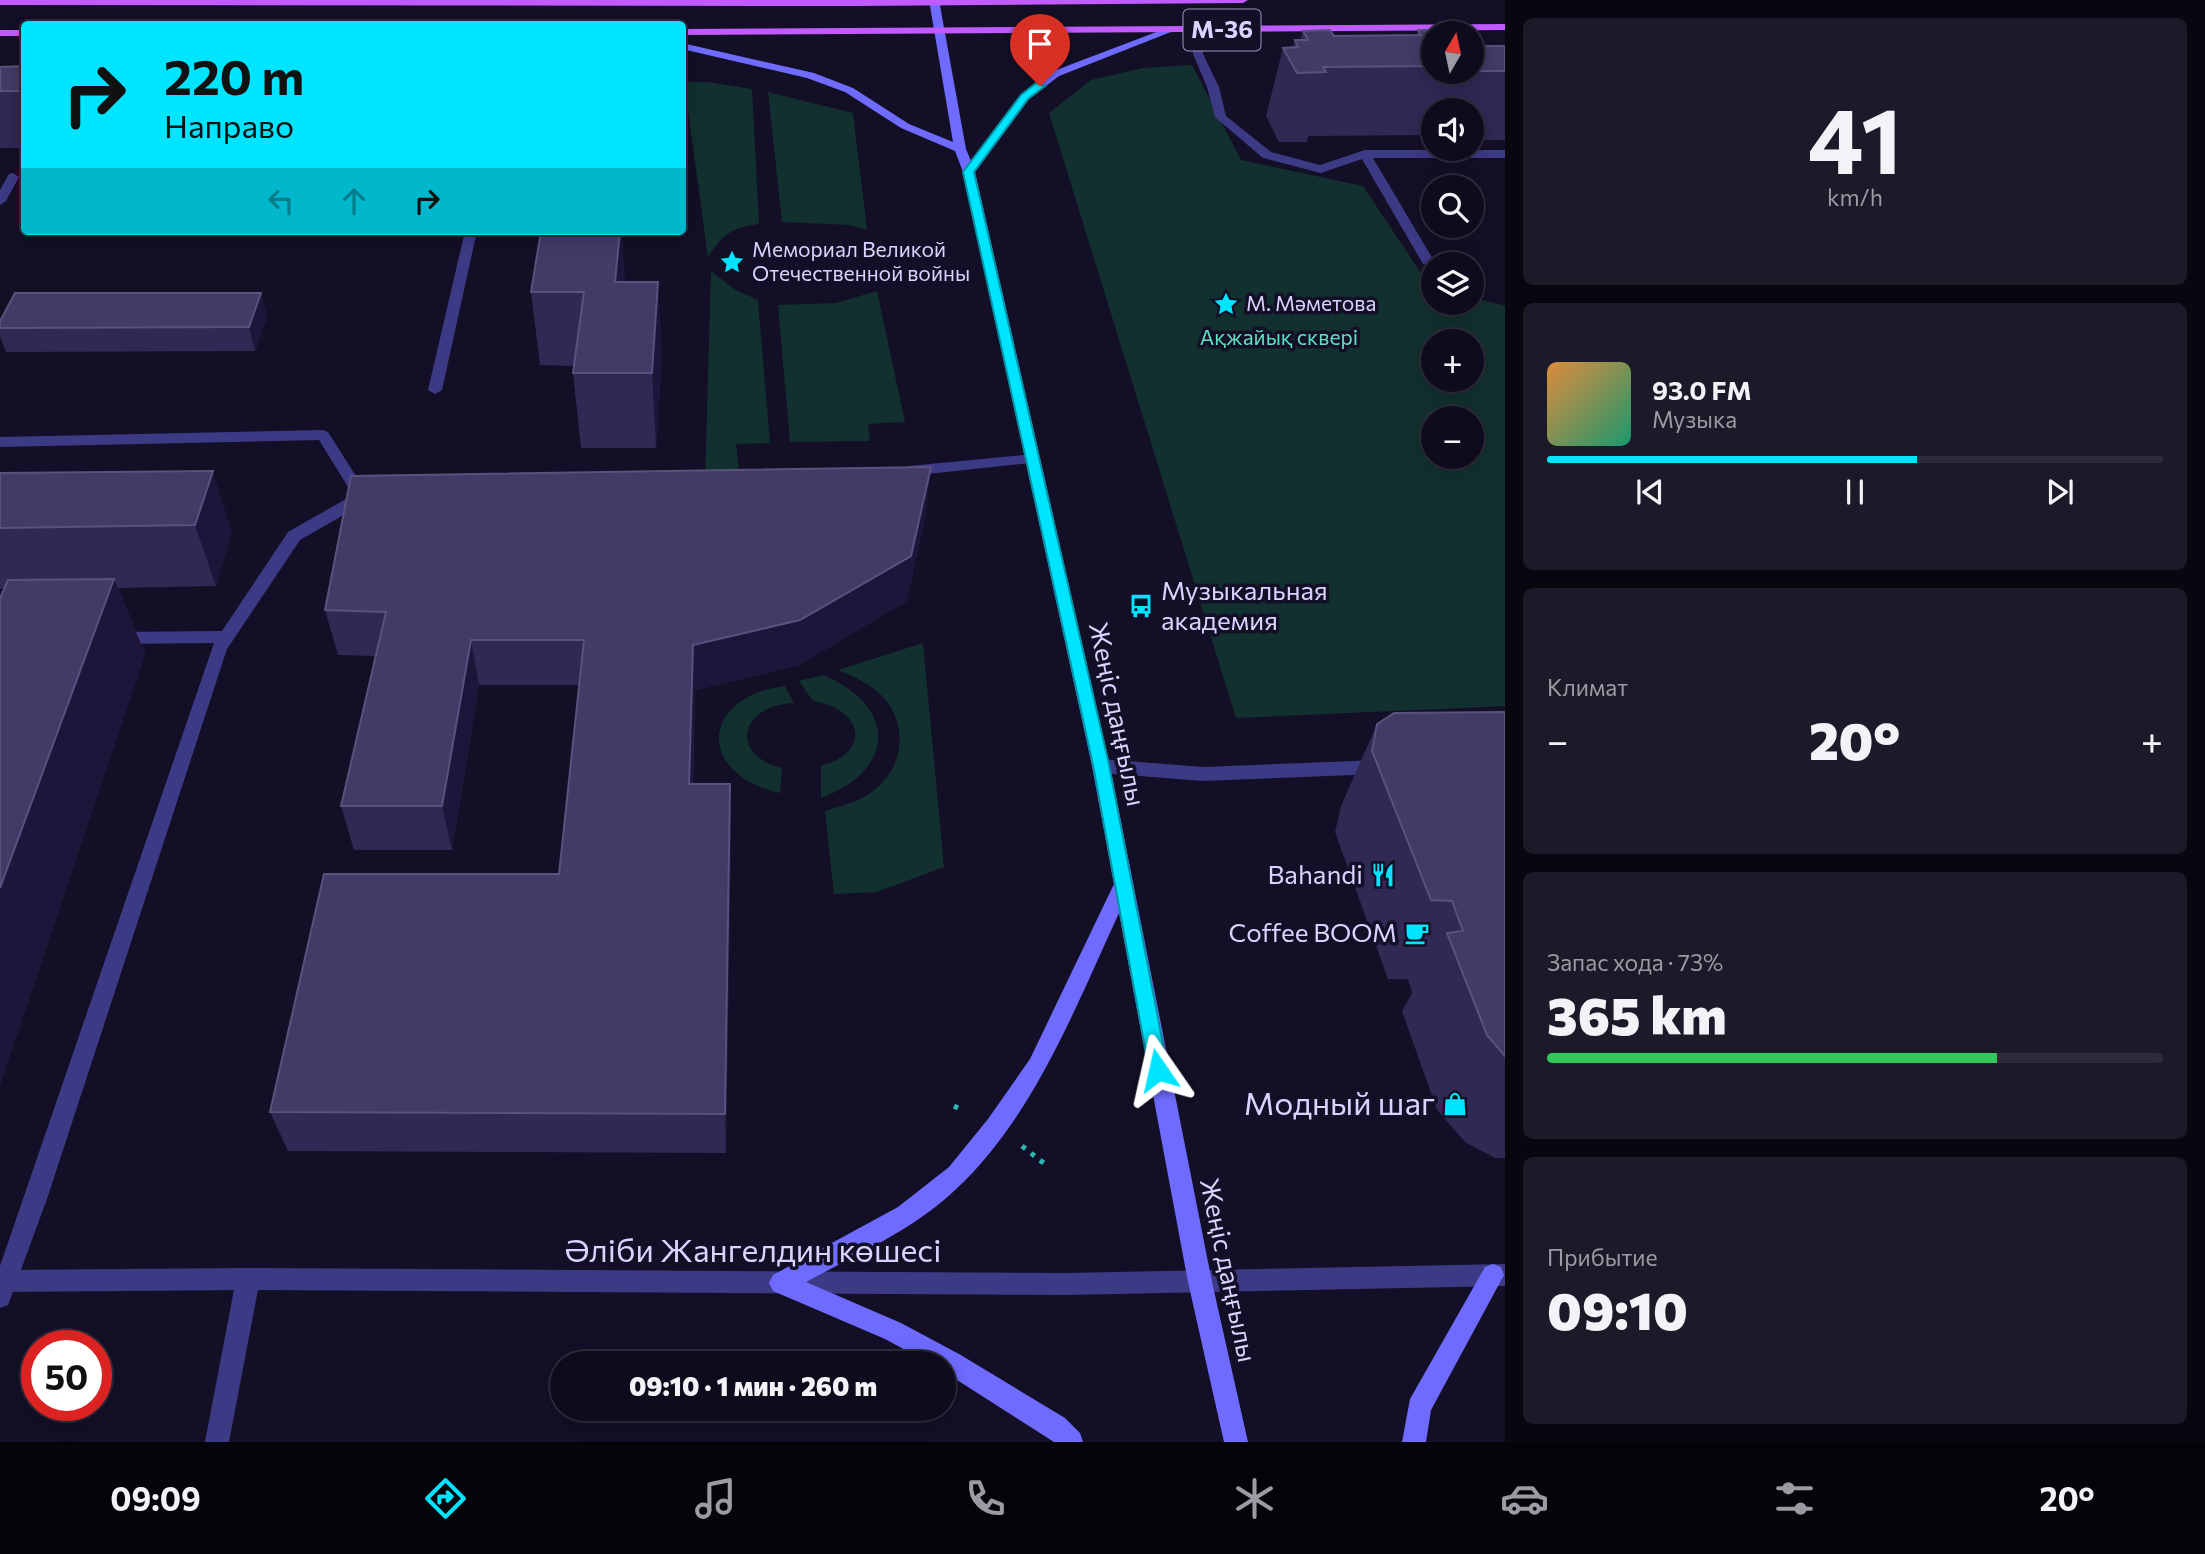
<!DOCTYPE html>
<html lang="ru">
<meta charset="utf-8">
<style>
body{margin:0;font-family:Commissioner,sans-serif;background:#1c1929;color:#f1f3f6;height:100vh;display:flex;flex-direction:column;font-size:26px;white-space:nowrap}
*{box-sizing:border-box;margin:0}
p{font-size:23px;color:#9b9ba3}
.icon{flex:none;width:38px;height:38px;fill:none;stroke:currentColor;stroke-width:2;stroke-linecap:round;stroke-linejoin:round}
.map{position:relative;flex:1;overflow:hidden}
.panel{display:flex;flex-direction:column;gap:18px;padding:18px;background:#08060f;width:700px}
.panel>*{flex:none}
.top-card{position:absolute;left:21px;top:21px;width:665px;height:214px;border-radius:7px;box-shadow:0 4px 18px #0003,0 0 0 2px #2e2b3b;background:#00e5ff;color:#111;overflow:hidden}
.needle{width:46px;rotate:9deg}
.buttons{position:absolute;left:1421px;top:21px;display:grid;gap:14px}
.buttons a{display:grid;place-items:center;width:63px;height:63px;border-radius:50%;background:#0e0b1c;box-shadow:0 4px 18px #0003,0 0 0 2px #2e2b3b;font-size:35px}
.speed{position:absolute;left:21px;top:1330px;display:flex;gap:14px;font-size:35px;font-weight:700;text-align:center}
.speed>*{display:grid;place-content:center;width:91px;height:91px;border-radius:50%;background:#0e0b1c;box-shadow:0 4px 18px #0003,0 0 0 2px #2e2b3b;line-height:1}
.speed .limit{border:10px solid #d22;background:#fff;color:#111}
.pin{position:absolute;display:grid;place-items:center;width:60px;height:60px;color:#fff;margin:-72px -30px;border-radius:50% 50% 50% 0;rotate:-45deg;box-shadow:0 0 7px #0007}
.pin .icon{rotate:45deg}
.me{position:absolute;width:77px;margin:-38px;rotate:349deg;stroke-linejoin:round;filter:drop-shadow(0 0 5px #0008)}
.turn{display:flex;align-items:center;gap:24px;height:147px;padding:0 28px;font-size:32px}
.turn .icon{width:91px;height:91px;stroke-width:2.5}
.turn b{display:block;font-size:49px;line-height:60px}
.lanes{display:flex;align-items:center;height:66px;padding:0 28px;background:#0003;justify-content:center;gap:35px;direction:ltr}
.lanes .off{opacity:.35}
.big{font-size:52px;font-weight:800;line-height:1.1}
.panel .widget{flex:1;display:flex;flex-direction:column;justify-content:center;gap:10px;min-width:0;padding:0 24px;border-radius:10px;background:#1c1929}
.panel .dial{align-items:center;gap:0}
.dial b{font-size:91px;line-height:1}
.song{display:flex;align-items:center;gap:21px}
.cover{width:84px;height:84px;border-radius:10px;background:linear-gradient(135deg,hsl(30 70% 55%),hsl(160 70% 35%))}
.played{height:7px;border-radius:4px;background:linear-gradient(90deg,#00e5ff 60%,#2e2b3b 60%)}
.keys{display:flex;justify-content:space-around;direction:ltr}
.heat{display:flex;justify-content:space-between;align-items:center;font-size:38px;direction:ltr}
.charge{height:10px;border-radius:5px;background:linear-gradient(90deg,#34c759 73%,#2e2b3b 0)}
.trip{position:absolute;left:550px;top:1351px;width:406px;height:70px;border-radius:35px;background:#0e0b1c;box-shadow:0 4px 18px #0003,0 0 0 2px #2e2b3b;font-weight:800;line-height:70px;text-align:center}
.menu{display:flex;height:112px;justify-content:space-around;align-items:center;background:#06040b;color:#9b9ba3}
.menu .icon{width:49px;height:49px}
.menu .selected{color:#00e5ff}
.menu b{font-size:32px;color:#f1f3f6}
main{display:flex;flex:1;min-height:0}
.map>svg:first-child{display:block}
</style>
<main>
<div class="map">
<svg width="1505" height="1442" viewBox="0 0 1505 1442">
<rect width="100%" height="100%" fill="#130f26"/>
<path fill="#12302f" fill-rule="evenodd" d="M 1192,65 L 1241,160 L 1363,186 L 1429,285 L 1433,286 L 1433,303 L 1472,303 L 1472,297 L 1505,306 L 1505,706 L 1236,718 L 1049,113 L 1091,80 L 1143,68 ZM 1433,341 L 1472,341 L 1472,380 L 1433,380 ZM 1433,418 L 1472,418 L 1472,457 L 1433,457 Z
M 684,82 L 707,82 L 752,89 L 759,224 C 731,228 723,234 708,257 Z
M 768,92 L 853,113 L 867,230 L 850,225 L 782,222 Z
M 711,271 L 734,289 L 758,300 L 770,443 L 736,444 L 740,483 L 705,481 Z
M 877,291 L 905,422 L 868,424 L 870,441 L 790,442 L 778,305 L 836,303 Z
M 923,643 L 944,867 L 877,892 L 834,894 L 825,811 C 844,805 865,800 879,786 C 904,763 907,724 884,698 C 871,684 855,677 838,670 Z
M 823,675 C 898,706 896,770 821,798 L 821,766 C 874,751 861,708 813,701 L 799,681 Z
M 785,686 L 794,703 C 741,705 727,754 782,768 L 780,793 C 695,774 701,696 785,686 Z"/>
<g fill="none" stroke-linecap="round" stroke-linejoin="round">
<path stroke="#2fb8b0" stroke-width="5" stroke-dasharray="4.5 7" stroke-linecap="butt" d="M 954,1106 L 964,1111
M 1022,1146 L 1046,1165"/>
<path fill="#3d3a85" fill-rule="evenodd" d="M 1196,27 L 1201,30 L 1203,54 L 1219,87 L 1226,116 L 1271,152 L 1320,165 L 1365,150 L 1505,150 L 1505,158 L 1373,158 L 1434,261 L 1433,264 L 1423,264 L 1362,159 L 1321,173 L 1263,158 L 1215,117 L 1207,87 L 1193,54 L 1191,30 Z
M 13,173 L 19,177 L 6,201 L 0,205 L 0,190 L 9,174 Z
M 465,231 L 477,231 L 442,390 L 435,394 L 428,390 Z
M 323,430 L 328,432 L 366,492 L 375,497 L 300,540 L 227,649 L 47,1199 L 8,1305 L 0,1308 L 0,1266 L 214,643 L 115,644 L 107,638 L 115,632 L 222,631 L 288,532 L 353,495 L 319,440 L 0,447 L 0,437 Z
M 1034,454 L 1041,459 L 1039,462 L 909,476 L 901,471 L 909,466 Z
M 1101,759 L 1203,767 L 1379,760 L 1385,762 L 1388,767 L 1385,772 L 1379,774 L 1203,781 L 1101,773 L 1095,771 L 1092,766 L 1095,761 Z
M 248,1268 L 256,1271 L 260,1279 L 229,1442 L 205,1442 L 236,1279 L 240,1271 Z"/>
<path fill="#3d3a85" fill-rule="evenodd" d="M 1505,1264 L 1505,1286 L 1067,1295 L 248,1290 L 0,1292 L 0,1270 L 248,1268 L 1067,1273 Z"/>
<path fill="#6f6bff" fill-rule="evenodd" d="M 929,0 L 939,0 L 966,149 L 971,161 L 1021,95 L 1051,72 L 1167,28 L 1176,30 L 1059,76 L 1029,99 L 975,172 L 1110,766 L 1212,1282 L 1248,1442 L 1224,1442 L 1188,1282 L 1119,913 C 1068,1023 1020,1154 913,1223 C 879,1245 841,1263 806,1282 L 901,1323 L 959,1354 L 1065,1418 L 1080,1433 L 1083,1442 L 1054,1442 L 943,1371 L 943,1363 L 929,1363 L 885,1339 L 773,1291 L 769,1283 L 773,1275 L 898,1207 L 949,1167 L 988,1119 L 1030,1059 L 1114,884 L 1092,766 L 963,172 L 955,151 L 901,128 L 845,92 L 807,78 L 682,49 L 682,43 L 814,73 L 853,88 L 909,124 L 953,142 Z
M 1493,1264 L 1501,1267 L 1504,1275 L 1431,1410 L 1426,1442 L 1402,1442 L 1410,1399 L 1485,1267 Z"/>
<path fill="#c25bff" fill-rule="evenodd" d="M 0,0 L 1248,0 L 1243,3 L 856,6 L 0,5 Z
M 1505,24 L 1505,30 L 682,35 L 682,29 Z
M 0,30 L 24,30 L 24,36 L 0,36 Z"/>
</g>
<path fill="#312854" d="M 1418,30 L 1433,33 L 1433,72 L 1472,72 L 1472,46 L 1505,46 L 1505,140 L 1472,140 L 1472,110 L 1433,110 L 1433,135 L 1308,136 L 1307,142 L 1279,142 L 1266,116 L 1283,48 L 1293,48 L 1295,40 L 1300,40 L 1303,31 L 1334,36 L 1416,35 Z
M 24,66 L 24,148 L 0,148 L 0,67 Z
M 626,282 L 662,355 L 656,448 L 581,448 L 573,373 L 574,366 L 540,365 L 531,292 Z
M 261,293 L 267,317 L 255,351 L 6,352 L 0,337 L 0,321 Z
M 0,473 L 232,532 L 216,586 L 118,588 L 145,654 L 0,1085 L 0,598 L 4,589 L 0,589 Z
M 926,512 L 907,601 L 799,665 L 695,690 L 693,784 L 731,828 L 726,1153 L 288,1151 L 270,1112 L 559,874 L 579,685 L 479,685 L 452,850 L 354,850 L 341,806 L 375,656 L 338,655 L 325,610 Z
M 1505,712 L 1505,1158 L 1495,1158 L 1465,1142 L 1437,1110 L 1402,1011 L 1412,993 L 1408,979 L 1388,979 L 1335,832 L 1341,806 L 1377,724 Z"/>
<path fill="#1d163a" d="M 620,231 L 622,231 L 626,292 L 615,282 Z
M 658,282 L 662,355 L 656,448 L 652,373 Z
M 261,293 L 267,317 L 255,351 L 249,327 Z
M 931,467 L 926,512 L 907,601 L 799,665 L 695,690 L 691,828 L 689,784 L 693,645 Z
M 213,471 L 232,532 L 216,586 L 195,525 Z
M 114,579 L 145,654 L 0,1085 L 0,888 Z
M 471,640 L 479,685 L 452,850 L 442,806 Z
M 730,784 L 731,828 L 726,1153 L 725,1114 Z"/>
<path fill="#433a66" stroke="#5a527e" stroke-width="2" d="M 1330,30 L 1334,36 L 1421,35 L 1418,30 L 1445,30 L 1447,33 L 1433,33 L 1433,66 L 1323,67 L 1326,72 L 1297,73 L 1283,48 L 1298,47 L 1295,40 L 1308,40 L 1303,31 Z
M 1472,46 L 1505,46 L 1505,71 L 1473,71 L 1472,69 Z
M 24,66 L 24,91 L 0,91 L 0,67 Z
M 541,231 L 620,231 L 615,282 L 658,282 L 652,373 L 573,373 L 584,292 L 531,292 Z
M 15,293 L 261,293 L 249,327 L 0,328 L 0,321 Z
M 931,467 L 911,556 L 800,620 L 693,645 L 689,784 L 730,784 L 725,1114 L 270,1112 L 324,874 L 559,874 L 584,640 L 471,640 L 442,806 L 341,806 L 386,612 L 325,610 L 351,476 Z
M 213,471 L 195,525 L 0,528 L 0,473 Z
M 114,579 L 0,888 L 0,598 L 8,580 Z
M 1505,712 L 1505,1056 L 1487,1035 L 1447,933 L 1463,931 L 1452,901 L 1431,900 L 1372,751 L 1377,724 L 1394,713 Z"/>
<path fill="#00e5ff" stroke="#0095a6" stroke-width="2" d="M 1036,83 L 1045,86 L 1028,99 L 974,172 L 1109,765 L 1168,1070 L 1165,1076 L 1158,1078 L 1152,1076 L 1149,1070 L 1093,765 L 963,172 L 1021,95 Z"/>
<defs>
<g id="sight-bare" transform="scale(1.89)"><path d="M0-6L1.8-2.2L6-1.7L2.9 1.2L3.7 5.4L0 3.3L-3.7 5.4L-2.9 1.2L-6-1.7L-1.8-2.2Z" fill="#00e5ff" stroke="#130f26" stroke-width="2.5" paint-order="stroke"/></g>
<g id="bus-bare" transform="scale(1.89)"><path d="M-5-6H5V4H4V6H2V4H-2V6H-4V4H-5ZM-3.5-4V0h7V-4ZM-3.5 1.2v1.5H-2V1.2ZM2 1.2v1.5H3.5V1.2Z" fill="#00e5ff" stroke="#130f26" stroke-width="2.5" paint-order="stroke"/></g>
<g id="restaurant-bare" transform="scale(1.89)"><path d="M-5-6h1v4h1v-4h1v4h1v-4h1v5L-1.5 .5V6h-2V.5L-5-1ZM5-6V6H3V1.5H1.5Q1.5-4 5-6Z" fill="#00e5ff" stroke="#130f26" stroke-width="2.5" paint-order="stroke"/></g>
<g id="cafe-bare" transform="scale(1.89)"><path d="M-5.5-4.5H6V0H3Q3 3.5 0 3.5H-2.5Q-5.5 3.5-5.5 0ZM3-3.2v2h1.7v-2ZM-6 4.5H4V6H-6Z" fill="#00e5ff" stroke="#130f26" stroke-width="2.5" paint-order="stroke"/></g>
<g id="shop-bare" transform="scale(1.89)"><path d="M-5-2.5h2.3a2.7 3.5 0 0 1 5.4 0H5L5.5 6h-11ZM-1.5-2.5h3a1.5 2.3 0 0 0-3 0Z" fill="#00e5ff" stroke="#130f26" stroke-width="2.5" paint-order="stroke"/></g>
</defs>
<g fill-rule="evenodd">
<use href="#sight-bare" x="732" y="262"/>
<use href="#sight-bare" x="1226" y="304"/>
<use href="#bus-bare" x="1141" y="606"/>
<use href="#restaurant-bare" x="1383" y="875"/>
<use href="#cafe-bare" x="1417" y="933"/>
<use href="#shop-bare" x="1455" y="1104"/>
</g>
<g text-anchor="middle" stroke-width="7" stroke-linejoin="round" paint-order="stroke">
<g font-size="21" fill="#d9d4ff" stroke="#130f26" text-anchor="start">
<text x="752" y="257">Мемориал Великой<tspan x="752" dy="24">Отечественной войны</tspan></text>
<text x="1246" y="311">М. Мәметова</text>
</g>
<g font-size="21" fill="#5fe0c0" stroke="#130f26">
<text x="1279" y="345">Ақжайық сквері</text>
</g>
<rect fill="#130f26" stroke="#9e99be" stroke-width="2" x="1183.5" y="9.5" width="77" height="41" rx="5"/>
<g font-size="24" font-weight="bold" fill="#d9d4ff">
<text x="1222" y="38">M-36</text>
</g>
<g font-size="26" fill="#d9d4ff" stroke="#130f26" text-anchor="end">
<text x="1161" y="600" text-anchor="start">Музыкальная<tspan x="1161" dy="30">академия</tspan></text>
<text x="1363" y="884">Bahandi</text>
<text x="1397" y="942">Coffee BOOM</text>
</g>
<g font-size="26" fill="#d9d4ff" stroke="#130f26">
<text transform="translate(1117 714) rotate(78)" y="9">Жеңіс даңғылы</text>
<text transform="translate(1228 1270) rotate(78)" y="9">Жеңіс даңғылы</text>
</g>
<g font-size="32" fill="#d9d4ff" stroke="#130f26" text-anchor="end">
<text x="1435" y="1115">Модный шаг</text>
</g>
<g font-size="32" fill="#d9d4ff" stroke="#130f26">
<text x="753" y="1262">Әліби Жангелдин көшесі</text>
</g>
</g>
</svg>
<div class="buttons">
<a><svg class="needle" viewBox="-14 -14 28 28"><path d="M0-13l5 13h-10z" fill="#e53935"/><path d="M0 13l5-13h-10z" fill="#9b9ba3"/></svg></a>
<a><svg class="icon" aria-label="sound" viewBox="0 0 24 24"><path d="M4 9h4l5-4v14l-5-4H4zM17 9q2 3 0 6"/></svg></a>
<a><svg class="icon" aria-label="search" viewBox="0 0 24 24"><circle cx="10" cy="10" r="6"/><path d="M15 15l6 6"/></svg></a>
<a><svg class="icon" aria-label="layers" viewBox="0 0 24 24"><path d="M12 4l9 5-9 5-9-5zM3 14l9 5 9-5"/></svg></a>
<a>+</a>
<a>−</a>
</div>
<div class="speed"><div class="limit">50</div></div>
<div class="pin" style="left:1040px;top:86px;background:#d93025"><svg class="icon" aria-label="arrive" viewBox="0 0 24 24"><path d="M6 21V4h12l-3 4 3 4H6"/></svg></div>
<svg class="me" style="left:1158px;top:1070px" viewBox="-20 -20 40 40"><path d="M0-17L14 15 0 8-14 15z" fill="#00e5ff" stroke="#fff" stroke-width="4"/></svg>
<div class="trip">09:10 · 1 мин · 260 m</div>
<div class="top-card">
<div class="turn"><svg class="icon" aria-label="right" viewBox="0 0 24 24"><path d="M7 20v-9h11M14 6l5 5-5 5"/></svg><div><b>220 m</b>Направо</div></div>
<div class="lanes"><svg class="icon off" aria-label="left" viewBox="0 0 24 24"><path d="M17 20v-9H6M10 6l-5 5 5 5"/></svg><svg class="icon off" aria-label="ahead" viewBox="0 0 24 24"><path d="M12 20V5M6 11l6-6 6 6"/></svg><svg class="icon" aria-label="right" viewBox="0 0 24 24"><path d="M7 20v-9h11M14 6l5 5-5 5"/></svg></div>
</div>
</div>
<section class="panel">
<div class="widget dial"><b>41</b><p>km/h</p></div>
<div class="widget">
<div class="song"><i class="cover"></i><div><b>93.0 FM</b><p>Музыка</p></div></div>
<div class="played"></div>
<div class="keys"><svg class="icon" aria-label="previous" viewBox="0 0 24 24"><path d="M18 5L8 12l10 7zM5 5v14"/></svg><svg class="icon" aria-label="pause" viewBox="0 0 24 24"><path d="M8 5v14M16 5v14"/></svg><svg class="icon" aria-label="next" viewBox="0 0 24 24"><path d="M6 5l10 7-10 7zM19 5v14"/></svg></div>
</div>
<div class="widget"><p>Климат</p>
<div class="heat"><a>−</a><b class="big">20°</b><a>+</a></div>
</div>
<div class="widget"><p>Запас хода · 73%</p><b class="big">365 km</b><div class="charge"></div></div>
<div class="widget"><p>Прибытие</p><b class="big">09:10</b></div>
</section>
</main>
<nav class="menu">
<b>09:09</b>
<svg class="icon selected" aria-label="directions" viewBox="0 0 24 24"><path d="M12 3l9 9-9 9-9-9zM9 14v-3h6M13 9l2 2-2 2"/></svg>
<svg class="icon" aria-label="music" viewBox="0 0 24 24"><path d="M9 18V5l10-2v13"/><circle cx="6" cy="18" r="3"/><circle cx="16" cy="16" r="3"/></svg>
<svg class="icon" aria-label="phone" viewBox="0 0 24 24"><path d="M5 4h4l2 5-3 2q2 4 5 5l2-3 5 2v4C11 20 4 13 5 4z"/></svg>
<svg class="icon" aria-label="climate" viewBox="0 0 24 24"><path d="M12 3v18M4 7l16 10M4 17L20 7"/></svg>
<svg class="icon" aria-label="car" viewBox="0 0 24 24"><path d="M5 17H2v-5l4-1 3-4h7l3 4 3 1v5h-3M9 17h6M6 11h13"/><circle cx="7" cy="17" r="2"/><circle cx="17" cy="17" r="2"/></svg>
<svg class="icon" aria-label="filters" viewBox="0 0 24 24"><path d="M4 7h16M4 17h16"/><circle cx="9" cy="7" r="2"/><circle cx="15" cy="17" r="2"/></svg>
<b>20°</b>
</nav>
